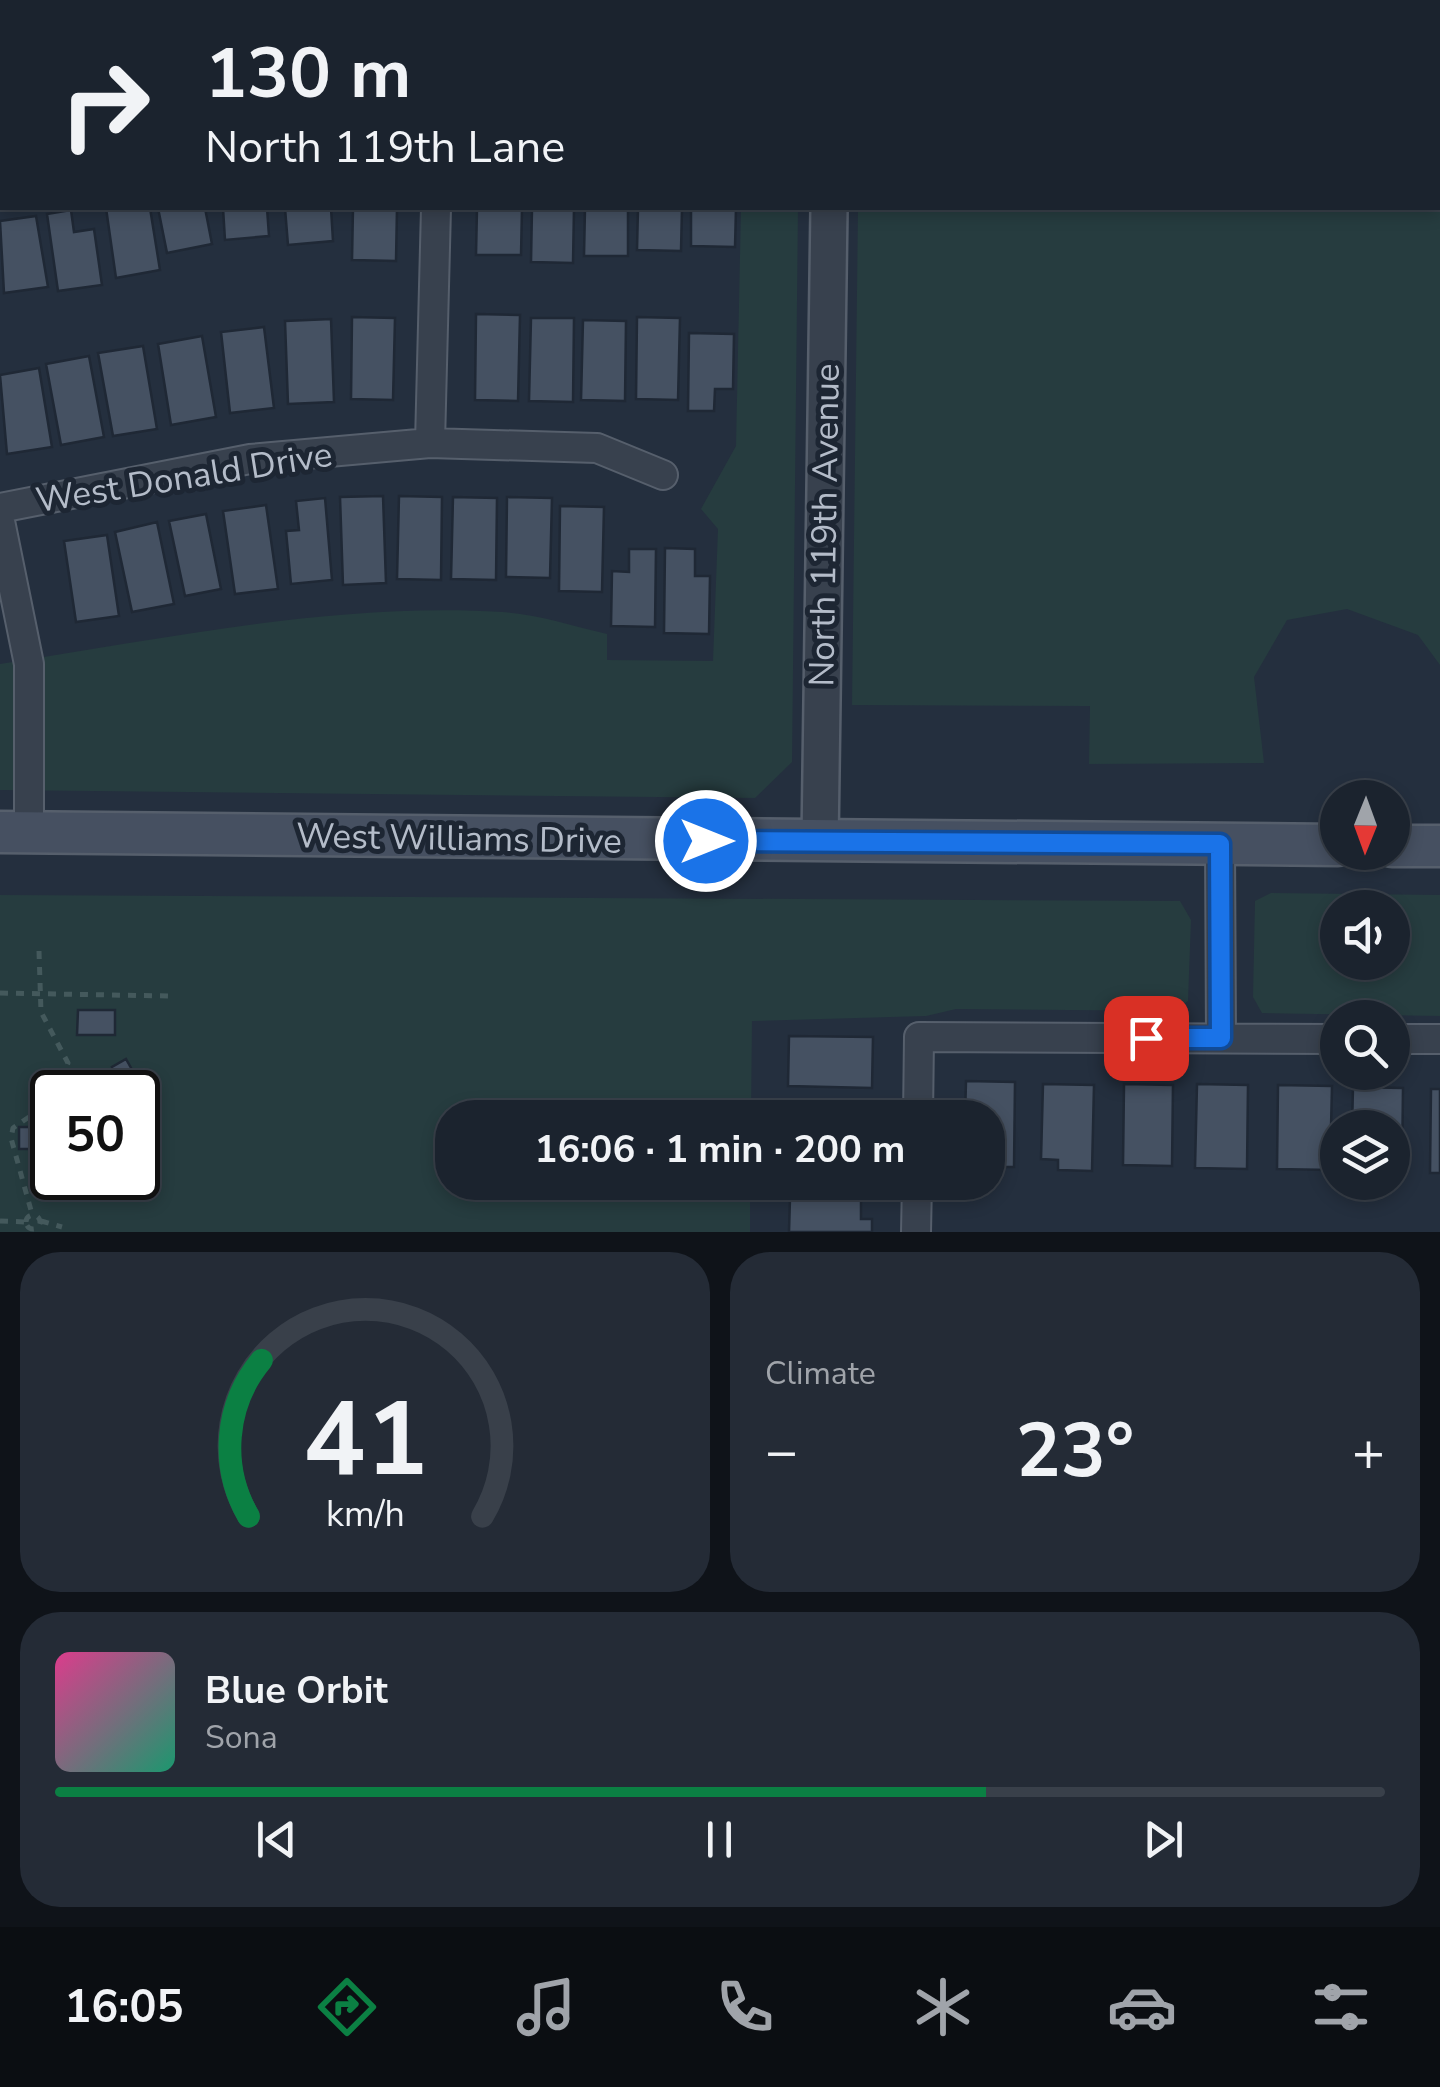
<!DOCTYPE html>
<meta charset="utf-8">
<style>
body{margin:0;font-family:"Nunito Sans",sans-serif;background:#242b36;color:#f1f3f6;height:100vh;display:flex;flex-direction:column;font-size:38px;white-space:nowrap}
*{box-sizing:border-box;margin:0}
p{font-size:32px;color:#a0a4aa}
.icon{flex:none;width:55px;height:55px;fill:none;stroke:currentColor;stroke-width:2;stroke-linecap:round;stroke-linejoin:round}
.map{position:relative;height:1232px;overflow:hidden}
.sheet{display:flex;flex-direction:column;gap:20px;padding:20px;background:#0f1319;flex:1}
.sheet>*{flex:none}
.banner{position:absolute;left:0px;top:0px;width:1440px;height:210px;box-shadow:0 5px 15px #0003,0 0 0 2px #39404a;background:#1b232e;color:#f1f3f6;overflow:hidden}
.needle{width:65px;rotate:181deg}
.buttons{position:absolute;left:1320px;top:780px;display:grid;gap:20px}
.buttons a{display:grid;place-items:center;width:90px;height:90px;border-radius:50%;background:#1b232e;box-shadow:0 5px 15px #0003,0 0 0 2px #39404a;font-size:50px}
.speed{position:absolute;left:30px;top:1070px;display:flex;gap:20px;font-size:50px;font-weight:700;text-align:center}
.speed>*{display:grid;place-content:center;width:130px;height:130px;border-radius:50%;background:#1b232e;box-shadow:0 5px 15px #0003,0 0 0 2px #39404a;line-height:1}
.speed .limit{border:5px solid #111;border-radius:15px;background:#fff;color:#111}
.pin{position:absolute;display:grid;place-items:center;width:85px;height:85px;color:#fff;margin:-42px;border-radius:20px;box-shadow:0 5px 15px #0006}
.me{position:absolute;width:110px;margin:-55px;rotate:90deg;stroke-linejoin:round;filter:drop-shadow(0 0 8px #0008)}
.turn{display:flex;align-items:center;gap:35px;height:210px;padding:0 40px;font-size:45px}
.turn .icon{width:130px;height:130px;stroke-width:2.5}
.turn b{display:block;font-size:70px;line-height:85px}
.big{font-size:75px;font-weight:700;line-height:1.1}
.sheet .tile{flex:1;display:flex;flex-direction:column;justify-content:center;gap:15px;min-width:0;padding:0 35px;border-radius:40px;background:#242b36}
.sheet .dial{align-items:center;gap:0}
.dial svg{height:260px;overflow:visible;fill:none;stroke:#39404a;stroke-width:7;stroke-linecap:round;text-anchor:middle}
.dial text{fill:#f1f3f6;stroke:none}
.song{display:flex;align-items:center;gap:30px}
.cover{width:120px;height:120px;border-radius:15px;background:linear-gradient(135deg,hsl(330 70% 55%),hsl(160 70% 35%))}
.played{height:10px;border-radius:5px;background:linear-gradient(90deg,#0b8043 70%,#39404a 70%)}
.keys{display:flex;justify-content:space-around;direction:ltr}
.heat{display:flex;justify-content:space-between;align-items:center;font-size:55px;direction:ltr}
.sheet .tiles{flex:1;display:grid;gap:20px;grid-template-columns:1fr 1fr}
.tile:last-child{grid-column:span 2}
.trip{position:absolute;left:435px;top:1100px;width:570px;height:100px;border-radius:40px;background:#1b232e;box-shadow:0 5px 15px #0003,0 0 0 2px #39404a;font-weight:700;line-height:100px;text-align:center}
.tab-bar{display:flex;height:160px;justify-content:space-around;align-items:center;background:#0b0e12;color:#a0a4aa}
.tab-bar .icon{width:70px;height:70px}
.tab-bar .current{color:#0b8043}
.tab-bar b{font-size:45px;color:#f1f3f6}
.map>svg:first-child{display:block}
</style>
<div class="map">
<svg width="1440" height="1232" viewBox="0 0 1440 1232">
<rect width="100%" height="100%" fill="#242f3e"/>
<path fill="#263c3f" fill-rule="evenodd" d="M 861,0 L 1440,0 L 1440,665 L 1418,635 L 1347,609 L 1287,620 L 1254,677 L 1264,763 L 1089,764 L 1090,706 L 852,705 L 858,208 L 1438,208 L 1438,2 Z
M 741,208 L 798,208 L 792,762 L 755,798 L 0,790 L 0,664 C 165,639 334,602 502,612 C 536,614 573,626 607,634 L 607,660 L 713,661 L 718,529 L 701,509 L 736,446 Z
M 1271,893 L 1440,895 L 1440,1016 L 1262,1013 L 1253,997 L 1255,901 ZM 1338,908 L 1392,908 L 1392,962 L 1338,962 Z
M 0,895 L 1180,901 L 1191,920 L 1188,1001 L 1175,1011 L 956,1009 L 926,1016 L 752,1021 L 751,1117 L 452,1118 L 452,1182 L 750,1183 L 750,1232 L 0,1232 ZM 52,1092 L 138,1092 L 138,1178 L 52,1178 Z"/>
<path fill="#455162" stroke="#1f2835" stroke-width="2.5" d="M 2,33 L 2,127 L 0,127 L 0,34 Z
M 106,208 L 150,208 L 160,270 L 116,278 Z
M 158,208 L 205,208 L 212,244 L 167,253 Z
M 223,208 L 267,208 L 269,236 L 225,240 Z
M 285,208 L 331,208 L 333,241 L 288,245 Z
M 353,208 L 397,208 L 396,261 L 352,260 Z
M 477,208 L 522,208 L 521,255 L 476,255 Z
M 532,208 L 574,208 L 573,263 L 531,262 Z
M 585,208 L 628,208 L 628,256 L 584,256 Z
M 638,208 L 682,208 L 681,251 L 637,250 Z
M 691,208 L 736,208 L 735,247 L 691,246 Z
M 71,210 L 74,232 L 94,229 L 102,285 L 58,291 L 47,214 Z
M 36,216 L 48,287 L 4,293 L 0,221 Z
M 476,314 L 520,315 L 518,401 L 475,400 Z
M 352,317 L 395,318 L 393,400 L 351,399 Z
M 637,317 L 680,318 L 678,400 L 636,399 Z
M 531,318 L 574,318 L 573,402 L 529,401 Z
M 331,319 L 334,402 L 288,404 L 285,321 Z
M 583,320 L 626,321 L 625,401 L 581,400 Z
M 264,327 L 274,408 L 230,413 L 221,332 Z
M 689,333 L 734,334 L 733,389 L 715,389 L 714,411 L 688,411 Z
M 202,336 L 216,417 L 171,425 L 158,344 Z
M 143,346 L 157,429 L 113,436 L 98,353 Z
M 89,356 L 104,437 L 61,445 L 46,364 Z
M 39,368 L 52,447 L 7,454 L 0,375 Z
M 383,496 L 386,583 L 343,585 L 340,497 Z
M 399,496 L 442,497 L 441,580 L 397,579 Z
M 453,497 L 497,498 L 496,580 L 451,579 Z
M 507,497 L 552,498 L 550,578 L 506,577 Z
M 325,498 L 332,580 L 291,584 L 286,531 L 299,530 L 296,501 Z
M 266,505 L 278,589 L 235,594 L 223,511 Z
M 560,506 L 604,507 L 602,592 L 559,591 Z
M 206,514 L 221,589 L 185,596 L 169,521 Z
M 157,522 L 174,604 L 132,612 L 115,532 Z
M 107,535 L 119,616 L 76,622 L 64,541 Z
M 665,548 L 695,549 L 695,576 L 710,576 L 709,634 L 664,633 Z
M 629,549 L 656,549 L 655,627 L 611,626 L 612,571 L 629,572 Z
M 78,1010 L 115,1010 L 115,1035 L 77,1035 Z
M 789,1036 L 873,1037 L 872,1088 L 788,1086 Z
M 126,1059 L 135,1075 L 121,1083 L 112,1067 Z
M 966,1081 L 1015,1082 L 1014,1167 L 988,1167 L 988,1118 L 965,1118 Z
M 1043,1084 L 1094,1085 L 1092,1171 L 1058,1170 L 1058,1160 L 1041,1159 Z
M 1124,1084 L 1173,1085 L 1172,1166 L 1123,1165 Z
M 1197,1084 L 1248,1085 L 1247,1169 L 1195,1168 Z
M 1278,1085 L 1332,1086 L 1330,1170 L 1277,1169 Z
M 1353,1087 L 1403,1088 L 1402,1172 L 1392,1172 L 1392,1128 L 1352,1128 Z
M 1431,1089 L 1440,1089 L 1440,1173 L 1430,1173 Z
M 19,1127 L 42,1127 L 41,1149 L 19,1149 Z
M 790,1198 L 861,1199 L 861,1219 L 872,1219 L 872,1232 L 789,1232 Z"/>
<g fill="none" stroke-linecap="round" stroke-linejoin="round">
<g stroke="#565f6c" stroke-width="32">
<path id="minor" d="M 38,0 L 38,2
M 0,176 L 2,175
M 430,443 L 436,208
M 0,508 L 250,459 L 430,443 L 597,448 L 663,475
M 0,521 L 29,664 L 29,833
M 1220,844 L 1221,1038
M 1392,1039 L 1440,1039
M 918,1118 L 919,1037 L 1338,1039
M 916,1232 L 917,1182"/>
</g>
<g stroke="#565f6c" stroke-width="40">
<path id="tertiary" d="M 832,2 L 832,0
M 820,842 L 829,208"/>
</g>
<g stroke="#565f6c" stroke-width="45">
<path id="secondary" d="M 0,832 L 1338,845
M 1392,846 L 1440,846"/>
</g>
<path stroke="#44595c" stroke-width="5" stroke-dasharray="8 8" stroke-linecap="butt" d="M 39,951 L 41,1012 L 68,1063 L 56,1089 L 38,1097 L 29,1117 L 45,1143 L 52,1145
M 0,993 L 168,996
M 29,1117 L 13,1128 L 11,1138 L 32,1214
M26 1222a7 7 0 1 1 14 0a7 7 0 1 1-14 0Z
M 0,1221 L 26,1222
M 41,1221 L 62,1227"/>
<use href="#minor" stroke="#38414e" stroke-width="28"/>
<use href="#tertiary" stroke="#38414e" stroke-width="35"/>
<use href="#secondary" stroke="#465061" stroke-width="40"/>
</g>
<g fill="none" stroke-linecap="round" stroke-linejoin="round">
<g stroke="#114b97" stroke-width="25">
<path id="route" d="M 706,841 L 1220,844 L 1221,1038 L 1146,1038"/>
</g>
<use href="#route" stroke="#1a73e8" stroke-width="18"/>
</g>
<g text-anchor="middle" stroke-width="10" stroke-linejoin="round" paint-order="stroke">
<g font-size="35" fill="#b4bcc9" stroke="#1d2633">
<text transform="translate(184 477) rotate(-9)" y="12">West Donald Drive</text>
<text transform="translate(824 525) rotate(-89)" y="12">North 119th Avenue</text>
<text transform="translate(459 838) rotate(1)" y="12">West Williams Drive</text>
</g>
</g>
</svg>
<div class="buttons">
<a><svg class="needle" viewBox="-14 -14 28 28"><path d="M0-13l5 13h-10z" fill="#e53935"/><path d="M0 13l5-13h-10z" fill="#a0a4aa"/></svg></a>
<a><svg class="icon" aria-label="sound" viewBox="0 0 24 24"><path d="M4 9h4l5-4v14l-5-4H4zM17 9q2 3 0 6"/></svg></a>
<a><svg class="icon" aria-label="search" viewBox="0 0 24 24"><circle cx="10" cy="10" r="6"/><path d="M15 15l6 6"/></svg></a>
<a><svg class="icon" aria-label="layers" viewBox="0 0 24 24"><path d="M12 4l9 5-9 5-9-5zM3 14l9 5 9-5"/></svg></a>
</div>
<div class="speed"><div class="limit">50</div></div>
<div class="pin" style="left:1146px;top:1038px;background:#d93025"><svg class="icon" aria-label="arrive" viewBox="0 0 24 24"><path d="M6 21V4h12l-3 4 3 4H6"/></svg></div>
<svg class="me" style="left:706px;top:841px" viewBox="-20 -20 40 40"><circle r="17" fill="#1a73e8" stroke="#fff" stroke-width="3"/><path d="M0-11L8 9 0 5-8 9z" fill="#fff"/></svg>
<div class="trip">16:06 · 1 min · 200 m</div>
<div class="banner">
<div class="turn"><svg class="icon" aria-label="right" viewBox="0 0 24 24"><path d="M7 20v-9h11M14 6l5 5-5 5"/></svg><div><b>130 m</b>North 119th Lane</div></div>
</div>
</div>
<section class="sheet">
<div class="tiles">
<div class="tile dial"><svg viewBox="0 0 100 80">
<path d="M14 69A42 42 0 1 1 86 69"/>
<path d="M14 69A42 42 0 0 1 18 21" stroke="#0b8043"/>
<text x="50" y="56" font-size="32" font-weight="700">41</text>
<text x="50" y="72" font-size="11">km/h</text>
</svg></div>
<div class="tile"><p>Climate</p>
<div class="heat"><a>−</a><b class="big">23°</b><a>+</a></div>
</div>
<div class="tile">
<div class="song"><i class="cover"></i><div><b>Blue Orbit</b><p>Sona</p></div></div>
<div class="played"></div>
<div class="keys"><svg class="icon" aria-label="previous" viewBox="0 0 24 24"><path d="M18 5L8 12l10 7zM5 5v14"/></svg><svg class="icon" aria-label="pause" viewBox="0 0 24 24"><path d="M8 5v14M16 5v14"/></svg><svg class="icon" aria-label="next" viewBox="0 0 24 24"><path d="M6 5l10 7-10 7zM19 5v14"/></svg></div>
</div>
</div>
</section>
<nav class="tab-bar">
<b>16:05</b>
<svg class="icon current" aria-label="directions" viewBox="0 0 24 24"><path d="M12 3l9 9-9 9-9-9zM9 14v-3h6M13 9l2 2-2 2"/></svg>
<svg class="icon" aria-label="music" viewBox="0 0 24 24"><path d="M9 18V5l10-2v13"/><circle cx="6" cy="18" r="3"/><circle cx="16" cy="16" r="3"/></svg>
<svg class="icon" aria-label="phone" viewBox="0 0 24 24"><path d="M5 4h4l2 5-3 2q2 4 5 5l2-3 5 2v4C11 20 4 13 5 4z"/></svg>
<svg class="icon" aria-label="climate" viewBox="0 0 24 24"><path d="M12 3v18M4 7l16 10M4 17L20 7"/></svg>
<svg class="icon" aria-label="car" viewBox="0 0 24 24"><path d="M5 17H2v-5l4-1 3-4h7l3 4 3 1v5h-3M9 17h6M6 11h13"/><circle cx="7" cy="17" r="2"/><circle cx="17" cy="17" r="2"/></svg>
<svg class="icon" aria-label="filters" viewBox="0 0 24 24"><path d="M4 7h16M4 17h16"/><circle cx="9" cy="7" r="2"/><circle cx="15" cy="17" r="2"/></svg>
</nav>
